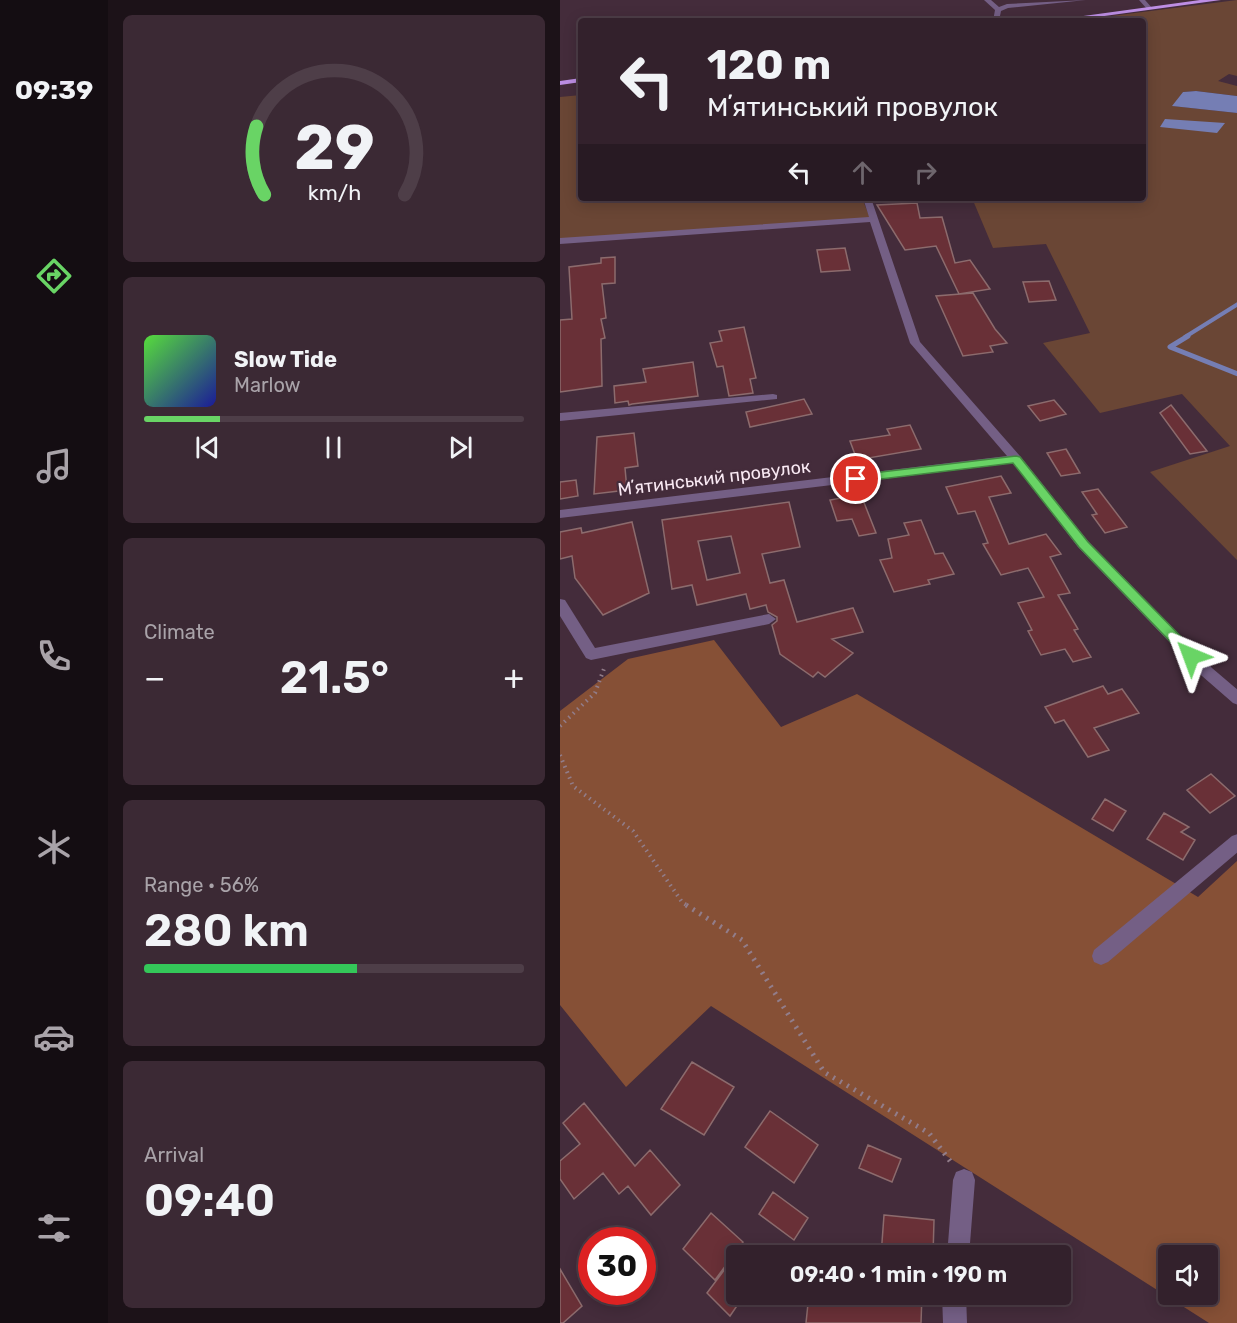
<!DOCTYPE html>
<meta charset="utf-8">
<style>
body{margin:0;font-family:Rubik,sans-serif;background:#3b2934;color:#f1f3f6;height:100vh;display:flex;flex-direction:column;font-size:22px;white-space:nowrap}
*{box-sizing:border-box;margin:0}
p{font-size:20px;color:#a9a3a9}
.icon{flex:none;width:33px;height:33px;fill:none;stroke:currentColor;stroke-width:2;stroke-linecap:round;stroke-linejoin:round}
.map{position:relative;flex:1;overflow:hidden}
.drawer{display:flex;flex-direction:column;gap:15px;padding:15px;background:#1c1218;width:452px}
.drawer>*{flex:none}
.hud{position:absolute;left:18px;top:18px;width:568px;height:183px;border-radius:6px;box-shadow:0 3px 15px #0003,0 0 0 2px #4e3e48;background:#33212c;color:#f1f3f6;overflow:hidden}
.buttons{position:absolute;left:598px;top:1245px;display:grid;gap:12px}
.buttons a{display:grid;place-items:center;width:60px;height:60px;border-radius:6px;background:#33212c;box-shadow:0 3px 15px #0003,0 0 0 2px #4e3e48;font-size:30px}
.speed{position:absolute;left:18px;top:1227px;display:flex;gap:12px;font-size:30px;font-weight:700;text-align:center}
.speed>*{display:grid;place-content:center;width:78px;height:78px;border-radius:50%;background:#33212c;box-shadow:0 3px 15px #0003,0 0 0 2px #4e3e48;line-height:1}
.speed .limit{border:9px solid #d22;background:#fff;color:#111}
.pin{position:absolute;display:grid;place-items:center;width:51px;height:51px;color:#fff;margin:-26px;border:3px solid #fff;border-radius:50%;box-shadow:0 2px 6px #0007}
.me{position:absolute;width:66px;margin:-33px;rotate:316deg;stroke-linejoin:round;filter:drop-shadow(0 0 4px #0008)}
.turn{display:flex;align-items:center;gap:21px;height:126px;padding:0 30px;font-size:27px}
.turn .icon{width:78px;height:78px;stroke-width:2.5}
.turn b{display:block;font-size:42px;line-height:51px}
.lanes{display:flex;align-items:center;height:57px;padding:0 30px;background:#0003;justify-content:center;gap:30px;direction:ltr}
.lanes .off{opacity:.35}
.big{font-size:45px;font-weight:600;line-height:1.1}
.drawer .tile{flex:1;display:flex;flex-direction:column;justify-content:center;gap:9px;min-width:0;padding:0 21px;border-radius:9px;background:#3b2934}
.drawer .dial{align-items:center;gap:0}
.dial svg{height:156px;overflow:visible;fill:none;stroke:#4e3e48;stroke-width:7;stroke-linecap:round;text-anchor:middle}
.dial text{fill:#f1f3f6;stroke:none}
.song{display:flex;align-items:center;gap:18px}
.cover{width:72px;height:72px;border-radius:9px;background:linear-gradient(135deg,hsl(110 70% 55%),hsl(240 70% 35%))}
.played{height:6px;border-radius:3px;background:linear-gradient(90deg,#69d465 20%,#4e3e48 20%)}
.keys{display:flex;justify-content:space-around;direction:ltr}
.heat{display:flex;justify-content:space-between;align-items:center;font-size:33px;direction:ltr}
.charge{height:9px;border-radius:4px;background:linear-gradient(90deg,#34c759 56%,#4e3e48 0)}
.trip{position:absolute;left:166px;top:1245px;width:345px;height:60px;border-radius:6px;background:#33212c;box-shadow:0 3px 15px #0003,0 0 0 2px #4e3e48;font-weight:600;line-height:60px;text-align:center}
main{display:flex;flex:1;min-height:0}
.tab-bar{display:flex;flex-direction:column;width:108px;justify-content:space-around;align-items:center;background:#140d12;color:#a9a3a9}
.tab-bar .icon{width:42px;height:42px}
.tab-bar .active{color:#69d465}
.tab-bar b{font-size:27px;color:#f1f3f6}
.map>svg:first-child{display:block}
</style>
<main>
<nav class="tab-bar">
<b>09:39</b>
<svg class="icon active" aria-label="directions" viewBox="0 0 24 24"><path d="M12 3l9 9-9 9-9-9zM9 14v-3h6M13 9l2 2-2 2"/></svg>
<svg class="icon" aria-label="music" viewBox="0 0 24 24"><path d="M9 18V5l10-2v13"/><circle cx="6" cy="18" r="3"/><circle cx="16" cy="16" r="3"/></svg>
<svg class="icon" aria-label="phone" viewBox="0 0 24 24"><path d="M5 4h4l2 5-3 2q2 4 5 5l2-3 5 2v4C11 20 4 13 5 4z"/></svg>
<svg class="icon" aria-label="climate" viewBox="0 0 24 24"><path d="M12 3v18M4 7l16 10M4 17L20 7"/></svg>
<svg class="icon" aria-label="car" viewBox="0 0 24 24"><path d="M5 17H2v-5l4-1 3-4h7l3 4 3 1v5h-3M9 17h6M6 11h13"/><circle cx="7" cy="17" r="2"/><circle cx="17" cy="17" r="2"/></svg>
<svg class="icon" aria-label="filters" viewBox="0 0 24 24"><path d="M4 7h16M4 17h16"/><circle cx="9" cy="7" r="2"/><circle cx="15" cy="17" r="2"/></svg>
</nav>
<section class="drawer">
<div class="tile dial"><svg viewBox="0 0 100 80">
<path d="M14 69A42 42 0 1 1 86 69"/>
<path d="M14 69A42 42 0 0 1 10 34" stroke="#69d465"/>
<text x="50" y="56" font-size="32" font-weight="700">29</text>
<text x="50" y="72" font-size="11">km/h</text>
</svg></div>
<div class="tile">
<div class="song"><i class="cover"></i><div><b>Slow Tide</b><p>Marlow</p></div></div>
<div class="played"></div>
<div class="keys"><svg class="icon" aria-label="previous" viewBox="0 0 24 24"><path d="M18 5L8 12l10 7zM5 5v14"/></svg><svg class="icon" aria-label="pause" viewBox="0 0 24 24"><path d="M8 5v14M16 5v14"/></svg><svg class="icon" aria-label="next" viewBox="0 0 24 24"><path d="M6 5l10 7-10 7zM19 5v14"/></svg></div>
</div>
<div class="tile"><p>Climate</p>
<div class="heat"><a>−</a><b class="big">21.5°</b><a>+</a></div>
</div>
<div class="tile"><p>Range · 56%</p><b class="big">280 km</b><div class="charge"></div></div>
<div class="tile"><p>Arrival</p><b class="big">09:40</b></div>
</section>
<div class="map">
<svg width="678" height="1323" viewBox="0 0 678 1323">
<rect width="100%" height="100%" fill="#442c3b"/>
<path fill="#6a4635" d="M 677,0 L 677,76 L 669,74 L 658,81 L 677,86 L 677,96 L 636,91 L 623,92 L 613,106 L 677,113 L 677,560 L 590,472 L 670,446 L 622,394 L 540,413 L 483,343 L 530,333 L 486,244 L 433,248 L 412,198 L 584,198 L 584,21 L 512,21 Z
M 21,95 L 21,198 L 302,198 L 310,218 L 0,239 L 0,97 Z"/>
<path fill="#865036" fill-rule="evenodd" d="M 154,640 L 221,727 L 297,694 L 638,897 L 677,861 L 677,1323 L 649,1323 L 151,1006 L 66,1087 L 0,1005 L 0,711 L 68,659 ZM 609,1256 L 648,1256 L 648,1294 L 609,1294 Z"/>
<path fill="#757eb4" d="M 636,91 L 677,96 L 677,113 L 612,106 L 623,92 Z
M 605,119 L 665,123 L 657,133 L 600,127 Z"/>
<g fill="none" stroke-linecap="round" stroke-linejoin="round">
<path stroke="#757eb4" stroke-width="4" d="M 625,337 L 678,304"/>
<path stroke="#757eb4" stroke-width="5" d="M 628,336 L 610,347 L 678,374"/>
</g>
<path fill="#693037" stroke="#8c6b6d" stroke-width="1.5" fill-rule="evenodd" d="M 357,203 L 360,218 L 382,217 L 395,263 L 410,260 L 430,289 L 399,294 L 376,246 L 345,250 L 317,205 Z
M 285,248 L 290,270 L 261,272 L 257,250 Z
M 55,257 L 55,283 L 42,284 L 46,318 L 41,319 L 45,338 L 41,339 L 42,386 L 0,392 L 0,320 L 12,319 L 9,267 L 41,263 L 41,258 Z
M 489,281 L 496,300 L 469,302 L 463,282 Z
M 413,293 L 435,329 L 447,343 L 430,346 L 433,352 L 403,356 L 376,296 Z
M 184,327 L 196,378 L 190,379 L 193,393 L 169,396 L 163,366 L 157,367 L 150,343 L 162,341 L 159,331 Z
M 133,362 L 138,396 L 72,404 L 69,405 L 68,401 L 55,403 L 54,386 L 86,382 L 83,369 Z
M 244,399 L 252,414 L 190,427 L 186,412 Z
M 494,400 L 506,414 L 480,421 L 468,406 Z
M 611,405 L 647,451 L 630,454 L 600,413 Z
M 350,425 L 361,449 L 297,460 L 290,441 L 330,435 L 327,429 Z
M 74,433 L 78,466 L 65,468 L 67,490 L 34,494 L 37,437 Z
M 506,449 L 520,473 L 501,476 L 487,453 Z
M 441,476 L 451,493 L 429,497 L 449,544 L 486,534 L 501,554 L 490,557 L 510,593 L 498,595 L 518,629 L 514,630 L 531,657 L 513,662 L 505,649 L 481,655 L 468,631 L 472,630 L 458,603 L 484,597 L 468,568 L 441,575 L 423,544 L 428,543 L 415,511 L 398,514 L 386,487 Z
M 16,480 L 18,496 L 0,499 L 0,482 Z
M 538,489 L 567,527 L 545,533 L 532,515 L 537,514 L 522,492 Z
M 292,496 L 295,502 L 303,500 L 316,533 L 299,536 L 292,519 L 277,521 L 270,500 Z
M 229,502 L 240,547 L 202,554 L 210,583 L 224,580 L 237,622 L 293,608 L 303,632 L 272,639 L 293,653 L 265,677 L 258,672 L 253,677 L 220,654 L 212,625 L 217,621 L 217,617 L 208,612 L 206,605 L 190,609 L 186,594 L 137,605 L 132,585 L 112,589 L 102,520 ZM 171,536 L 180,573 L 147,580 L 138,541 Z
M 361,520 L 375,554 L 383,553 L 394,574 L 368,580 L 370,584 L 334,592 L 320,560 L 332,558 L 328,539 L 349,535 L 344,523 Z
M 72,522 L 89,593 L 43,615 L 15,578 L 12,556 L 0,559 L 0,532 L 21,528 L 22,533 Z
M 543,686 L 548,694 L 562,689 L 579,713 L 534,728 L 549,750 L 528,757 L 504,720 L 495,723 L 485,707 Z
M 651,774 L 675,796 L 650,813 L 627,790 Z
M 545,799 L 566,811 L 553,831 L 532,819 Z
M 604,813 L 629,827 L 621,832 L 635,840 L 623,860 L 587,839 Z
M 132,1062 L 174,1087 L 144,1135 L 101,1109 Z
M 24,1103 L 75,1166 L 90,1150 L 120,1185 L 91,1215 L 68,1186 L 59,1194 L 43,1173 L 14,1199 L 0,1179 L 0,1161 L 20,1144 L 3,1123 Z
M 210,1111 L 258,1145 L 234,1183 L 185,1147 Z
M 308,1145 L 341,1159 L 332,1182 L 299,1168 Z
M 213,1192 L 248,1218 L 234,1240 L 199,1214 Z
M 151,1213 L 183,1242 L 155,1280 L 123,1249 Z
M 324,1215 L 374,1220 L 373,1256 L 321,1256 Z
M 0,1269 L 22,1306 L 3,1323 L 0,1323 Z
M 165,1269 L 177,1281 L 177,1294 L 185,1294 L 170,1316 L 147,1293 Z
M 249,1294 L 362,1294 L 361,1323 L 246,1323 Z"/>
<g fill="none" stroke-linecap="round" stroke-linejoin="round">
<path stroke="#927d8a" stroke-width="4" stroke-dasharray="1.5 4.5" stroke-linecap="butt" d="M 0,726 L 35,693 L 45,666
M 0,755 L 13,786 L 73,831 L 122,902 L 128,906"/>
<path stroke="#927d8a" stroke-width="5" stroke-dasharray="2 6" stroke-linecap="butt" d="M 126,905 L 182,940 L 264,1072 L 369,1133 L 393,1165"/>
<path fill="#745f85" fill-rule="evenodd" d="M 424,0 L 431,0 L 439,7 L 447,4 L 526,0 L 448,8 L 441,11 L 439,21 L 433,21 L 435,10 Z
M 579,0 L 585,0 L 592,8 L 587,9 Z
M 303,198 L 311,198 L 360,342 L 460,456 L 528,541 L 652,668 L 678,690 L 678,705 L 673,703 L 642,676 L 518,547 L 453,463 L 0,518 L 0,510 L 447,456 L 350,343 L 310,222 L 0,244 L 0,238 L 309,217 Z
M 213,394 L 217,395 L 217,399 L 0,421 L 0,413 Z
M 0,599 L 5,600 L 35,648 L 209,614 L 216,619 L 209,624 L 31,660 L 26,658 L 0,616 Z
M 678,834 L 678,852 L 548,962 L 541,965 L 534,962 L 532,956 L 534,950 L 672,836 Z
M 404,1169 L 412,1172 L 415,1180 L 409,1256 L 387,1256 L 393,1180 L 396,1172 Z
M 382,1294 L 406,1294 L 407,1323 L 383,1323 Z"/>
<path fill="#bd8ee4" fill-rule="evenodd" d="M 640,0 L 661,0 L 508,21 L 487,21 Z
M 21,78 L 21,82 L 0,85 L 0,81 Z"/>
</g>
<path fill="#69d465" stroke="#448a42" stroke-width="1.5" d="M 456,456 L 460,457 L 528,542 L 636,652 L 638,656 L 636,659 L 627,659 L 519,547 L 453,463 L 296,482 L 291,479 L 296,475 Z"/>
<g text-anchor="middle" stroke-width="4.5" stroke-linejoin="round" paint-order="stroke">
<g font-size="18" fill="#f9e9f3" stroke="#442c3b">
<text transform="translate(154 478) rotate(-7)" y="6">Мʼятинський провулок</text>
</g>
</g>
</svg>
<div class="buttons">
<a><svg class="icon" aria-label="sound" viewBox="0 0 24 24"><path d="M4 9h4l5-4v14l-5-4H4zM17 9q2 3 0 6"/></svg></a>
</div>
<div class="speed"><div class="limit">30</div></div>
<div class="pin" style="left:296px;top:479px;background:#d93025"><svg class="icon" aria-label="arrive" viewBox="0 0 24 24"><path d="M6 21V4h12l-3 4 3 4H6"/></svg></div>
<svg class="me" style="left:631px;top:656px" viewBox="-20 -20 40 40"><path d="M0-17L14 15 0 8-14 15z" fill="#69d465" stroke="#fff" stroke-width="4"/></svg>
<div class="trip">09:40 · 1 min · 190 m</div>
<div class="hud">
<div class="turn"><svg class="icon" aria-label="left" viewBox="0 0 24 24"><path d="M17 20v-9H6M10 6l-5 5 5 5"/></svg><div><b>120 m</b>Мʼятинський провулок</div></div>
<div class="lanes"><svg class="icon" aria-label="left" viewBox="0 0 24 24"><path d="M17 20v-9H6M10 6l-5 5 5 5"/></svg><svg class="icon off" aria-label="ahead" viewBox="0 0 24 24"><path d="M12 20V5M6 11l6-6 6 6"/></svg><svg class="icon off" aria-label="right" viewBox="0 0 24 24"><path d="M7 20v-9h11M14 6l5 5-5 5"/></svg></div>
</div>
</div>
</main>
